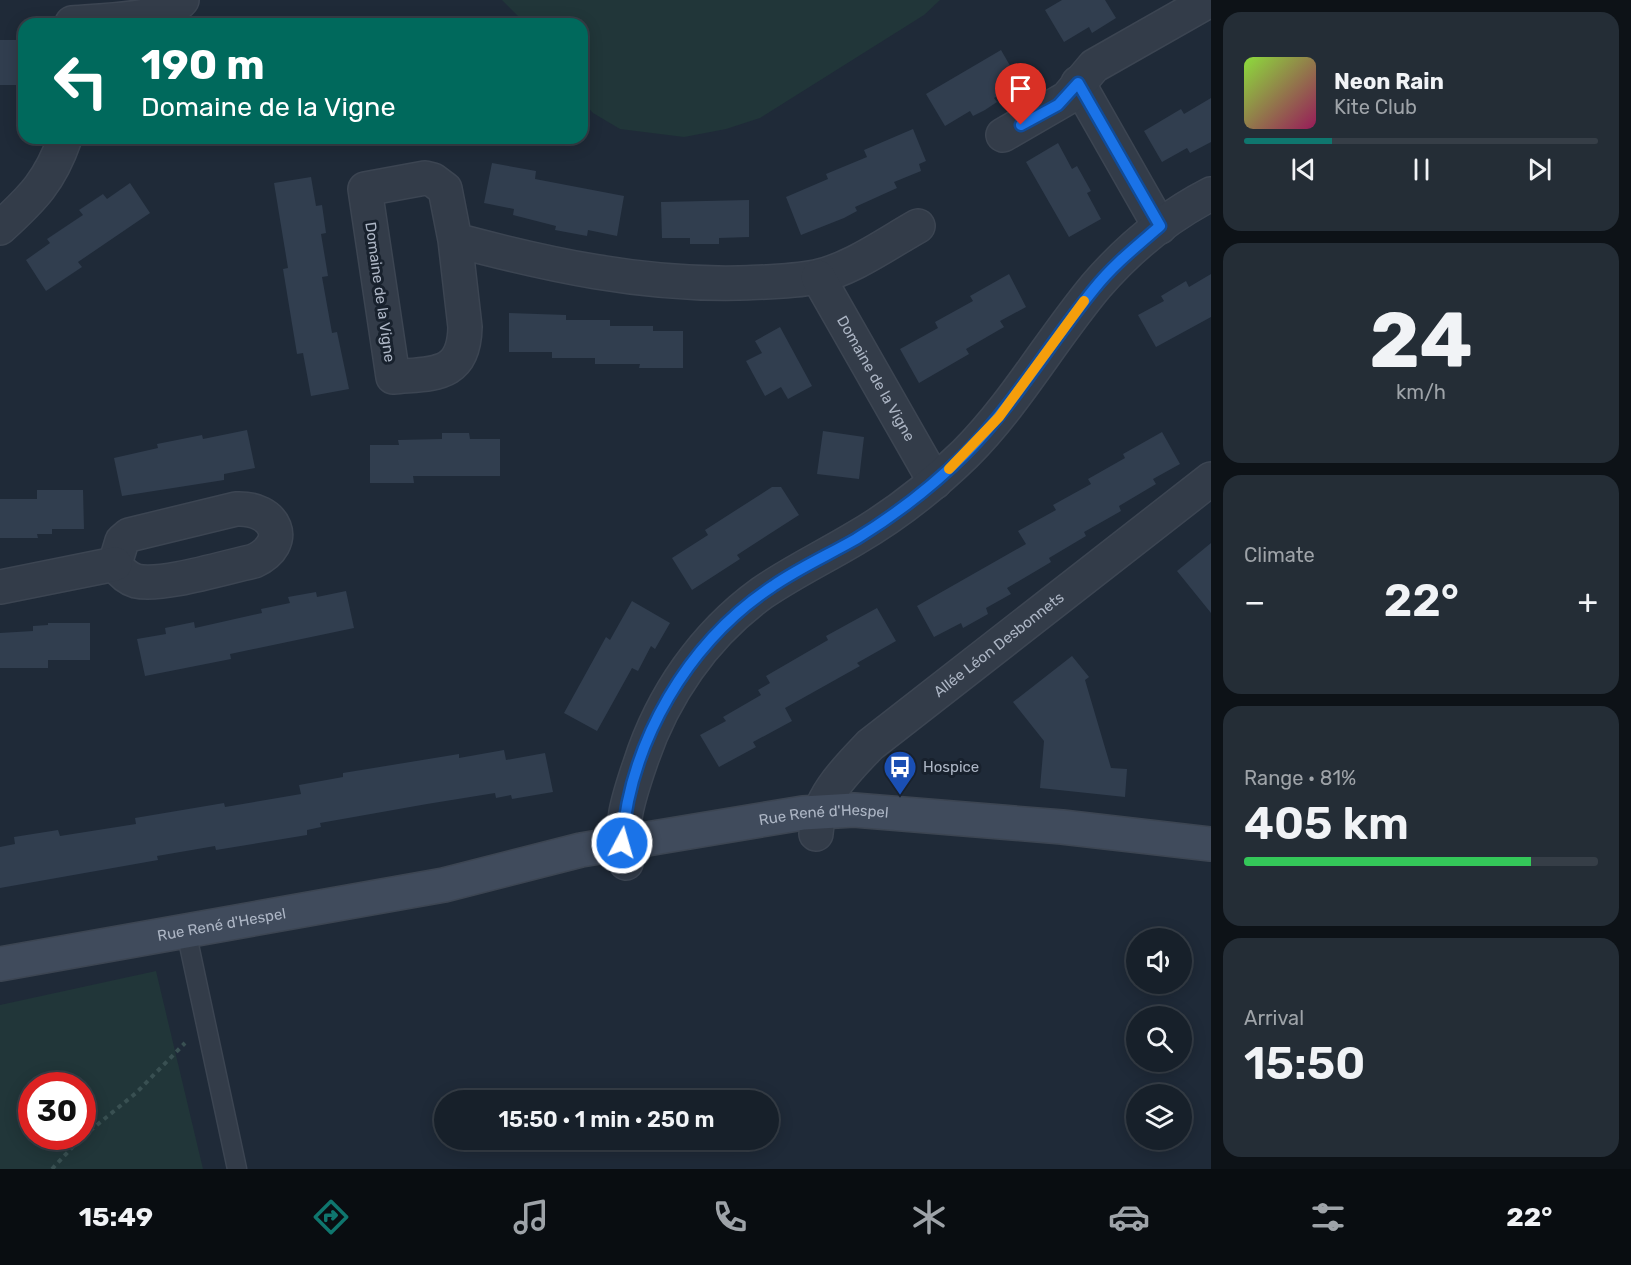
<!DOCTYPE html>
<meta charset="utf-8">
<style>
body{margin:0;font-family:Rubik,sans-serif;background:#242d36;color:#f1f3f6;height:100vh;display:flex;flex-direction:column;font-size:22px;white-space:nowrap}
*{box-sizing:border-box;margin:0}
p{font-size:20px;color:#9ea3a8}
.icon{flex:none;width:33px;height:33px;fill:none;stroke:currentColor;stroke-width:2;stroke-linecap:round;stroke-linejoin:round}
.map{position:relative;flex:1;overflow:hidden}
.drawer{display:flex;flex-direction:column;gap:12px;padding:12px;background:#0d1217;width:420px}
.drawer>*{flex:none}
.banner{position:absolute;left:18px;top:18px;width:570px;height:126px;border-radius:18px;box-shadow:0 3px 15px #0003,0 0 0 2px #363e47;background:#00695c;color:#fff;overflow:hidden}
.fabs{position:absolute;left:1126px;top:928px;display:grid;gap:12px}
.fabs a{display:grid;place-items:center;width:66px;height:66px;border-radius:50%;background:#17202a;box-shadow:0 3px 15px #0003,0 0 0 2px #363e47;font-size:30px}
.speed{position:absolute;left:18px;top:1072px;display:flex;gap:12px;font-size:30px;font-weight:700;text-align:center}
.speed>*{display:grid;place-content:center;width:78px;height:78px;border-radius:50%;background:#17202a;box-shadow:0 3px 15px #0003,0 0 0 2px #363e47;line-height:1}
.speed .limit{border:9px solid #d22;background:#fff;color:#111}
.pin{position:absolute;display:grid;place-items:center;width:51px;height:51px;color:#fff;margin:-62px -26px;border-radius:50% 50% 50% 0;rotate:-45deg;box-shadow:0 0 6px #0007}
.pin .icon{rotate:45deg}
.me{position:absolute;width:66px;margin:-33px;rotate:6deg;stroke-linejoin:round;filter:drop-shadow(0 0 4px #0008)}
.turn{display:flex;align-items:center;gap:21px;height:126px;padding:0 24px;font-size:27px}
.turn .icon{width:78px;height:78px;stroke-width:2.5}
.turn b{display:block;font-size:42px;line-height:51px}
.big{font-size:45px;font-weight:600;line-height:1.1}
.drawer .widget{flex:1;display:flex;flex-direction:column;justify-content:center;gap:9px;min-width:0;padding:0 21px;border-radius:18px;background:#242d36}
.drawer .dial{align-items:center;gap:0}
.dial b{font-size:78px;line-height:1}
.song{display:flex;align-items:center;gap:18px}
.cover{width:72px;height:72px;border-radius:9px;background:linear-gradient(135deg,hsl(90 70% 55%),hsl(330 70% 35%))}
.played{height:6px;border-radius:3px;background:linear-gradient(90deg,#0f766e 25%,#363e47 25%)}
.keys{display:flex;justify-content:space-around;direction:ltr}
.heat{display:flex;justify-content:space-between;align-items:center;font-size:33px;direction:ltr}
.charge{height:9px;border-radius:4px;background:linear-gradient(90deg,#34c759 81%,#363e47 0)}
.trip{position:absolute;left:434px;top:1090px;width:345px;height:60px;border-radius:30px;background:#17202a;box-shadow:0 3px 15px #0003,0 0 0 2px #363e47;font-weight:600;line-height:60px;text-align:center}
.dock{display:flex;height:96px;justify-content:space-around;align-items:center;background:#090d11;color:#9ea3a8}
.dock .icon{width:42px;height:42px}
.dock .selected{color:#0f766e}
.dock b{font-size:27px;color:#f1f3f6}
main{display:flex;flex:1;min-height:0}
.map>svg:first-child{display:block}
</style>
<main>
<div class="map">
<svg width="1211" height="1169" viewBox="0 0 1211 1169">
<rect width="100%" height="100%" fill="#1f2a38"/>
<path fill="#213639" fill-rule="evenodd" d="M 502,0 L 940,0 L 924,15 L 760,118 L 726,129 L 684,137 L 620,129 L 593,113 L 582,101 L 582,24 L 526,24 Z
M 156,971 L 203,1169 L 0,1169 L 0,1005 ZM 32,1086 L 82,1086 L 82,1137 L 32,1137 Z"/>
<path fill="#313e4f" d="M 1062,0 L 1105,0 L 1116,18 L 1092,33 L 1089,27 L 1064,42 L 1045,10 Z
M 0,40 L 24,40 L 24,85 L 0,85 Z
M 1001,50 L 1020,83 L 994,98 L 997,102 L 985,110 L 973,116 L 970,111 L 945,126 L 926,94 Z
M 1211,98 L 1211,142 L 1190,153 L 1187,148 L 1162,162 L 1144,131 L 1181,109 L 1184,114 Z
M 913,129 L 926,161 L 919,164 L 921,171 L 894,182 L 897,188 L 855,207 L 857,211 L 844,218 L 801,235 L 786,197 L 828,179 L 826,174 L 867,157 L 864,150 Z
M 1058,143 L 1072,169 L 1077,166 L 1091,191 L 1087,193 L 1101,219 L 1069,237 L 1026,162 Z
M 492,163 L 536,171 L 535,179 L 624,196 L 617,236 L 588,230 L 587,236 L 555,230 L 556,226 L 513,215 L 514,209 L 484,203 Z
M 311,177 L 316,206 L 322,205 L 326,233 L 321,234 L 328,276 L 322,277 L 332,333 L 337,332 L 349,389 L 311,396 L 303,353 L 297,354 L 283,269 L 288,268 L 274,183 Z
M 130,183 L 150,213 L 78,262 L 82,267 L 46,291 L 26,260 L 50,243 L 47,239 L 83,215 L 79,210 L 103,194 L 107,199 Z
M 749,200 L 749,237 L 719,238 L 719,244 L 690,244 L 690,238 L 662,238 L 661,202 Z
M 1009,274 L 1026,307 L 1000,321 L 1004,327 L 966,349 L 969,354 L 919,383 L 900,349 L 938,328 L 935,322 L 973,301 L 970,296 Z
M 1211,274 L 1211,317 L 1156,347 L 1138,315 L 1164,301 L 1161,296 L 1186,281 L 1189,287 Z
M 509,313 L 566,315 L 566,320 L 610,320 L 610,326 L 653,326 L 653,331 L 683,331 L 683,368 L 639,368 L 640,364 L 595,364 L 595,358 L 552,358 L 552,352 L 509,352 Z
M 780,327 L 812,386 L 788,399 L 781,387 L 765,396 L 746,361 L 762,353 L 755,341 Z
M 247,430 L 255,468 L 224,474 L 224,480 L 122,496 L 114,458 L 158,448 L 157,444 L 202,435 L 203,439 Z
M 823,431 L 864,437 L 859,479 L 817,474 Z
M 1162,432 L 1180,464 L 1153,479 L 1156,484 L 1119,506 L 1121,511 L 1084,532 L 1086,536 L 1049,558 L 1051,562 L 1007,588 L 1011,594 L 986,608 L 988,614 L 963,628 L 961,623 L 934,637 L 917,606 L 1026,544 L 1018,531 L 1056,510 L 1053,505 L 1091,484 L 1088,479 L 1125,458 L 1123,454 Z
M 442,433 L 469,433 L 470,439 L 500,439 L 500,476 L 413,476 L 414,483 L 370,483 L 370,445 L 399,445 L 398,440 L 442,439 Z
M 772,487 L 781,487 L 799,515 L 737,555 L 740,559 L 692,590 L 672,558 L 708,535 L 705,530 Z
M 37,490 L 83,490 L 84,529 L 52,529 L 52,534 L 37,534 L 38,538 L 0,538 L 0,499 L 37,499 Z
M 1211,543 L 1211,613 L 1177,571 Z
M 346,591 L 354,628 L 230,654 L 231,659 L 145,676 L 137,639 L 166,634 L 165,628 L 194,622 L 195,628 L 262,613 L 261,609 L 290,603 L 288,597 L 316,592 L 317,597 Z
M 632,601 L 670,623 L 655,649 L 651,646 L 638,671 L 632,668 L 597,731 L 564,713 L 606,637 L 610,640 Z
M 877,608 L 896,641 L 857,663 L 860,666 L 785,708 L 792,721 L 753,742 L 756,747 L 719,767 L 700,735 L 726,721 L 723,717 L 761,695 L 758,690 L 770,683 L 766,676 L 828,640 L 826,636 Z
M 48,623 L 90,623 L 90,660 L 48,660 L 48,668 L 0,668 L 0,633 L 33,631 L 33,626 L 48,625 Z
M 1072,656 L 1089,677 L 1085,680 L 1111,768 L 1127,769 L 1125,797 L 1040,788 L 1044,741 L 1013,702 Z
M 504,750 L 506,760 L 545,753 L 553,792 L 512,799 L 511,795 L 496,798 L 495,793 L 427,804 L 320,823 L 321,827 L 307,830 L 307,835 L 216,850 L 215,846 L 157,856 L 158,860 L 0,888 L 0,847 L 15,844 L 14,837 L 58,830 L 60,836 L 136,824 L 135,818 L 224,803 L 225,807 L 301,794 L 299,785 L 343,777 L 343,773 L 459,754 L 459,758 Z"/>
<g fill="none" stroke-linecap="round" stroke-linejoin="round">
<g stroke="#3c4552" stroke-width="21">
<path id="lane" d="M 186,931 L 237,1169"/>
</g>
<g stroke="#3c4552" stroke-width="36">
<g id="street">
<path d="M 72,23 C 99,20 165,21 182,0"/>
<path d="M 1078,83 L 1160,227"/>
<path d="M 1003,135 L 1067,98 L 1094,66 L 1210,0"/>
<path d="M 0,228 C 33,198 50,181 65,138"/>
<path d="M 455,240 L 465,327 C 464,378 433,373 393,377 L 365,189 L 425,178 L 433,180 L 445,189 L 455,240 C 549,265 641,285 739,283 C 764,282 791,282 816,277 C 852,269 886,244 918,226"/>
<path id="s1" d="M 818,277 L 935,482"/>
<path d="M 236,509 C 276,507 292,543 254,561 C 226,567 162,587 136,581 C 126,578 120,571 115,564 L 122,541 L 129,535 Z"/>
<path d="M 0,587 L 115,564"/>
<path id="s2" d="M 816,834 C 817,798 847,769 870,745 L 1211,479"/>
<path d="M 626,863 C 618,829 629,796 640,764 C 662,696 704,635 762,593 C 791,573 824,557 854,539 C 894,516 932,486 965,454 C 1016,403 1050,341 1096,286 C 1128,249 1168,216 1211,194"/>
</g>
</g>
<g stroke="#3c4552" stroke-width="36">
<g id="secondary">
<path id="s3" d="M 0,964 L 444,885 L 581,850 L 803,813 L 854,810 L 1062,827 L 1211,844"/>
</g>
</g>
<path stroke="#395052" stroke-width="4" stroke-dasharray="4.5 4.5" stroke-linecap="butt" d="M 52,1169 L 81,1138 L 136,1093 L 185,1043"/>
<use href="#lane" stroke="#333c49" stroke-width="18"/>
<use href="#street" stroke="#333c49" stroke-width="33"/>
<use href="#secondary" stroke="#404b5c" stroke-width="33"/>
</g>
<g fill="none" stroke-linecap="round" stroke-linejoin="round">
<g stroke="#114b97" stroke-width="15">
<path id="route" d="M 622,843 C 630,741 688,642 773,586 C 799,568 828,555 856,539 C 895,515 934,485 966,453 C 1015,403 1050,343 1094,289 C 1113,265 1137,246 1160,226 L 1078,83 L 1058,105 L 1021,125"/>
</g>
<use href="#route" stroke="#1a73e8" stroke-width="10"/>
<path stroke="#f59e0b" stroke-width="10" d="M 949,469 L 999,417 L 1084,301"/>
</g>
<defs>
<g id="bus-pin" transform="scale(1.725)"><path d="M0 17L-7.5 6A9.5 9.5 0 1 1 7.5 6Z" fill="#1a4fb4" stroke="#18212d"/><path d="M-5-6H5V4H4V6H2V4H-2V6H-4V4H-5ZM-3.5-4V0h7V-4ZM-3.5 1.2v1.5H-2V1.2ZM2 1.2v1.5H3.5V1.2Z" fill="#fff"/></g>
</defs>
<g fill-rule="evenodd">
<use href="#bus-pin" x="900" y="767"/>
</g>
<g text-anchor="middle" stroke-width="6" stroke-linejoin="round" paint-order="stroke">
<g font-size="15" fill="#adb6c5" stroke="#18212d">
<text transform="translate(380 292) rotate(82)" y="5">Domaine de la Vigne</text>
<text dy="5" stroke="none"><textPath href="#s1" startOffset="117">Domaine de la Vigne</textPath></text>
<text dy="5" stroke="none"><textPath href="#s2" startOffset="270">Allée Léon Desbonnets</textPath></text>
<text dy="5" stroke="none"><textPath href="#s3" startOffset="838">Rue René d'Hespel</textPath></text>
<text dy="5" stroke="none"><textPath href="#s3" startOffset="225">Rue René d'Hespel</textPath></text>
</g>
<g font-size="15" fill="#adb6c5" stroke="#18212d" text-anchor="start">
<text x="923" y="772">Hospice</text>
</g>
</g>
</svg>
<div class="fabs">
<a><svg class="icon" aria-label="sound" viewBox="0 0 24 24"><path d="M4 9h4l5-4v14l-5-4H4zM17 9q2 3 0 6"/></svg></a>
<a><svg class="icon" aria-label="search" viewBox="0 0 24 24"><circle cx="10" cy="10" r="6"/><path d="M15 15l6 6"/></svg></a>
<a><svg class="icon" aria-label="layers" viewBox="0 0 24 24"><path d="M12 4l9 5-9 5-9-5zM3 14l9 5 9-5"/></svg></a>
</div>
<div class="speed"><div class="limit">30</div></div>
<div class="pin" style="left:1021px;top:125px;background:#d93025"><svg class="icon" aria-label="arrive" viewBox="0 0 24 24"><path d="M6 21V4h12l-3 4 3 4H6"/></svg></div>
<svg class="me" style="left:622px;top:843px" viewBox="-20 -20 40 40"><circle r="17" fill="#1a73e8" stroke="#fff" stroke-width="3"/><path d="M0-11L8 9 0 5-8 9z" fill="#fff"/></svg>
<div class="trip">15:50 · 1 min · 250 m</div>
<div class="banner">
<div class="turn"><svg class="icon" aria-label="left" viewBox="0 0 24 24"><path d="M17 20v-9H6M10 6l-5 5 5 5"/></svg><div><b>190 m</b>Domaine de la Vigne</div></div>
</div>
</div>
<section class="drawer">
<div class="widget">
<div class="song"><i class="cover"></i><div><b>Neon Rain</b><p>Kite Club</p></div></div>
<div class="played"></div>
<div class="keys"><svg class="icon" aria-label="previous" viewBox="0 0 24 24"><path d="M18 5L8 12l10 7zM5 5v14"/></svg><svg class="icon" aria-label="pause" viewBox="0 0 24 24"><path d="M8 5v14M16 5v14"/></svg><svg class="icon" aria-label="next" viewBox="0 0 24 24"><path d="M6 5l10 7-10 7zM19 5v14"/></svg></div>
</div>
<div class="widget dial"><b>24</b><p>km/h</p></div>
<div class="widget"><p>Climate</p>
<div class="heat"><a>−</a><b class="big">22°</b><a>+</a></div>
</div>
<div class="widget"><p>Range · 81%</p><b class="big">405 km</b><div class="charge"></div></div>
<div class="widget"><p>Arrival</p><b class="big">15:50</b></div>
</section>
</main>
<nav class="dock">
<b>15:49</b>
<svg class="icon selected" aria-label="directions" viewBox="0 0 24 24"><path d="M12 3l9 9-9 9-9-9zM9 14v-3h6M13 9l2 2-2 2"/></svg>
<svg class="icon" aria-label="music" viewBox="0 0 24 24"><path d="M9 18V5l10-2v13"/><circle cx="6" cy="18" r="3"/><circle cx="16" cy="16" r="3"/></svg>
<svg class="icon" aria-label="phone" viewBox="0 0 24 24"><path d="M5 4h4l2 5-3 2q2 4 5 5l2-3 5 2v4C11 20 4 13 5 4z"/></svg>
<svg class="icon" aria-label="climate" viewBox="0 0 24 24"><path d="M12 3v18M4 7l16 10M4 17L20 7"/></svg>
<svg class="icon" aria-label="car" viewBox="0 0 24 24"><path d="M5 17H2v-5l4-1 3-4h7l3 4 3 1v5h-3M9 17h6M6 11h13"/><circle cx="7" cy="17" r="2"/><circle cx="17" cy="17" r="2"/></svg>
<svg class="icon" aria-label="filters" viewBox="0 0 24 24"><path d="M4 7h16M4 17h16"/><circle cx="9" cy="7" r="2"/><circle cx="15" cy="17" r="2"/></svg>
<b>22°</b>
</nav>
